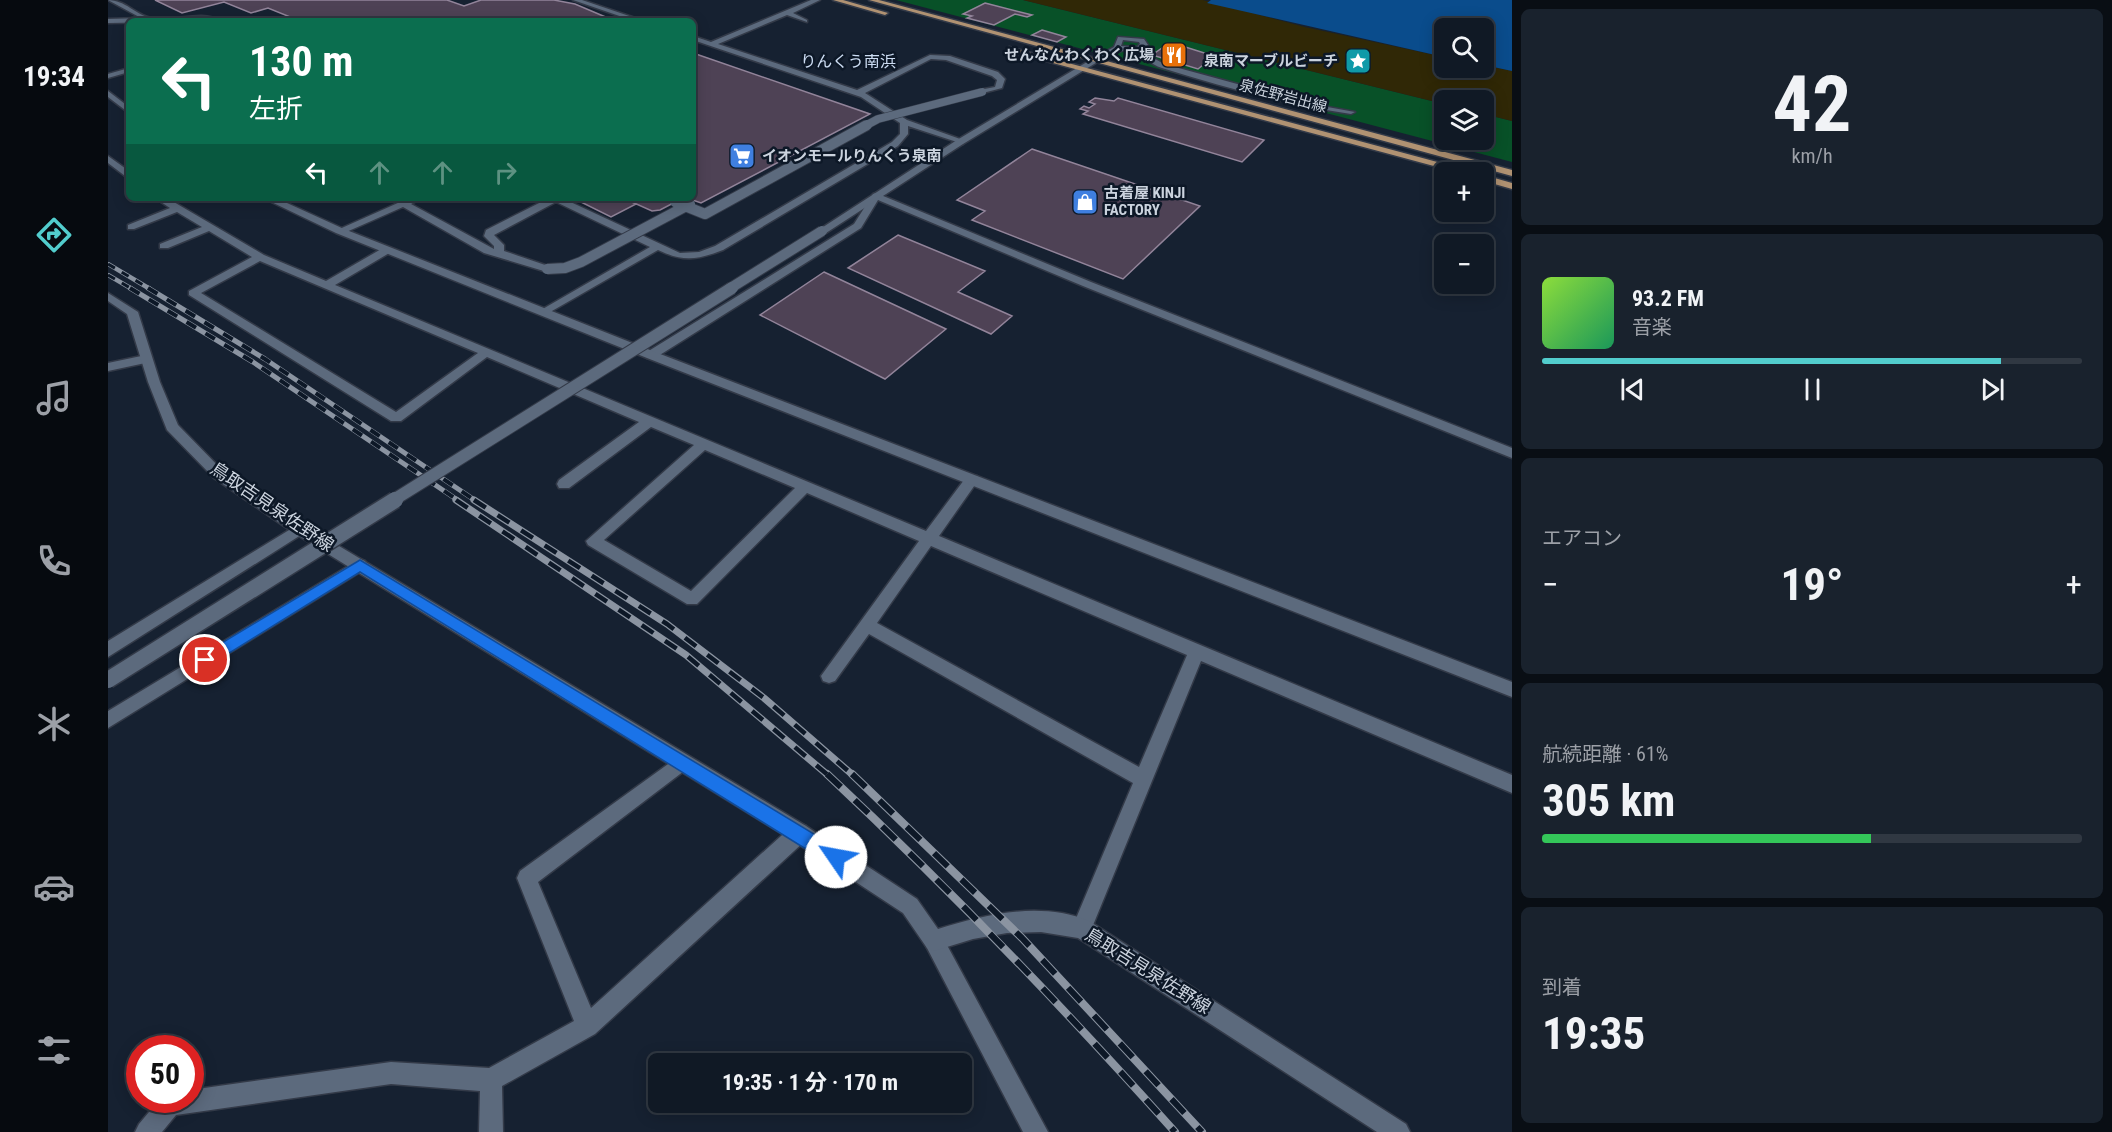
<!DOCTYPE html>
<html lang="ja">
<meta charset="utf-8">
<style>
body{margin:0;font-family:"Roboto Condensed","Noto Sans JP",sans-serif;background:#19222d;color:#f1f3f6;height:100vh;display:flex;flex-direction:column;font-size:22px;white-space:nowrap}
*{box-sizing:border-box;margin:0}
p{font-size:20px;color:#9ca0a7}
.icon{flex:none;width:33px;height:33px;fill:none;stroke:currentColor;stroke-width:2;stroke-linecap:round;stroke-linejoin:round}
.map{position:relative;flex:1;overflow:hidden}
.panel{display:flex;flex-direction:column;gap:9px;padding:9px;background:#090e14;width:600px}
.panel>*{flex:none}
.top-card{position:absolute;left:18px;top:18px;width:570px;height:183px;border-radius:9px;box-shadow:0 3px 15px #0003,0 0 0 2px #303842;background:#0b6e4f;color:#fff;overflow:hidden}
.controls{position:absolute;left:1326px;top:18px;display:grid;gap:12px}
.controls a{display:grid;place-items:center;width:60px;height:60px;border-radius:9px;background:#101925;box-shadow:0 3px 15px #0003,0 0 0 2px #303842;font-size:30px}
.speed{position:absolute;left:18px;top:1035px;display:flex;gap:12px;font-size:30px;font-weight:700;text-align:center}
.speed>*{display:grid;place-content:center;width:78px;height:78px;border-radius:50%;background:#101925;box-shadow:0 3px 15px #0003,0 0 0 2px #303842;line-height:1}
.speed .limit{border:9px solid #d22;background:#fff;color:#111}
.pin{position:absolute;display:grid;place-items:center;width:51px;height:51px;color:#fff;margin:-26px;border:3px solid #fff;border-radius:50%;box-shadow:0 2px 6px #0007}
.me{position:absolute;width:66px;margin:-33px;rotate:303deg;stroke-linejoin:round;filter:drop-shadow(0 0 4px #0008)}
.turn{display:flex;align-items:center;gap:21px;height:126px;padding:0 24px;font-size:27px}
.turn .icon{width:78px;height:78px;stroke-width:2.5}
.turn b{display:block;font-size:42px;line-height:51px}
.lanes{display:flex;align-items:center;height:57px;padding:0 24px;background:#0003;justify-content:center;gap:30px;direction:ltr}
.lanes .off{opacity:.35}
.big{font-size:45px;font-weight:700;line-height:1.1}
.panel .card{flex:1;display:flex;flex-direction:column;justify-content:center;gap:9px;min-width:0;padding:0 21px;border-radius:9px;background:#19222d}
.panel .dial{align-items:center;gap:0}
.dial b{font-size:78px;line-height:1}
.song{display:flex;align-items:center;gap:18px}
.cover{width:72px;height:72px;border-radius:9px;background:linear-gradient(135deg,hsl(90 70% 55%),hsl(150 70% 35%))}
.played{height:6px;border-radius:3px;background:linear-gradient(90deg,#52cdcd 85%,#303842 85%)}
.keys{display:flex;justify-content:space-around;direction:ltr}
.heat{display:flex;justify-content:space-between;align-items:center;font-size:33px;direction:ltr}
.charge{height:9px;border-radius:4px;background:linear-gradient(90deg,#34c759 61%,#303842 0)}
.trip{position:absolute;left:540px;top:1053px;width:324px;height:60px;border-radius:9px;background:#101925;box-shadow:0 3px 15px #0003,0 0 0 2px #303842;font-weight:700;line-height:60px;text-align:center}
main{display:flex;flex:1;min-height:0}
.tab-bar{display:flex;flex-direction:column;width:108px;justify-content:space-around;align-items:center;background:#060a0f;color:#9ca0a7}
.tab-bar .icon{width:42px;height:42px}
.tab-bar .active{color:#52cdcd}
.tab-bar b{font-size:27px;color:#f1f3f6}
.map>svg:first-child{display:block}
</style>
<main>
<nav class="tab-bar">
<b>19:34</b>
<svg class="icon active" aria-label="directions" viewBox="0 0 24 24"><path d="M12 3l9 9-9 9-9-9zM9 14v-3h6M13 9l2 2-2 2"/></svg>
<svg class="icon" aria-label="music" viewBox="0 0 24 24"><path d="M9 18V5l10-2v13"/><circle cx="6" cy="18" r="3"/><circle cx="16" cy="16" r="3"/></svg>
<svg class="icon" aria-label="phone" viewBox="0 0 24 24"><path d="M5 4h4l2 5-3 2q2 4 5 5l2-3 5 2v4C11 20 4 13 5 4z"/></svg>
<svg class="icon" aria-label="climate" viewBox="0 0 24 24"><path d="M12 3v18M4 7l16 10M4 17L20 7"/></svg>
<svg class="icon" aria-label="car" viewBox="0 0 24 24"><path d="M5 17H2v-5l4-1 3-4h7l3 4 3 1v5h-3M9 17h6M6 11h13"/><circle cx="7" cy="17" r="2"/><circle cx="17" cy="17" r="2"/></svg>
<svg class="icon" aria-label="filters" viewBox="0 0 24 24"><path d="M4 7h16M4 17h16"/><circle cx="9" cy="7" r="2"/><circle cx="15" cy="17" r="2"/></svg>
</nav>
<div class="map">
<svg width="1404" height="1132" viewBox="0 0 1404 1132">
<rect width="100%" height="100%" fill="#162131"/>
<path fill="#085128" d="M 788,0 L 915,0 L 1336,104 L 1336,140 L 1376,140 L 1376,114 L 1404,121 L 1404,162 Z"/>
<path fill="#302806" d="M 915,0 L 1095,0 L 1197,27 L 1336,57 L 1336,68 L 1376,68 L 1376,65 L 1404,71 L 1404,121 L 1376,114 L 1376,100 L 1336,100 L 1336,104 Z"/>
<path fill="#0a4c8c" d="M 1103,0 L 1404,0 L 1404,71 L 1376,65 L 1376,28 L 1336,28 L 1336,57 L 1099,3 Z"/>
<path fill="#4e4255" stroke="#92849a" stroke-width="1.5" d="M 47,0 L 339,0 L 356,6 L 373,0 L 446,0 L 467,4 L 507,21 L 192,21 L 160,8 L 143,13 L 116,2 L 74,13 Z
M 877,3 L 924,15 L 919,17 L 907,14 L 886,25 L 859,18 L 864,16 L 855,14 Z
M 934,30 L 958,37 L 949,42 L 924,35 Z
M 1071,45 L 1106,56 L 1090,69 L 1044,55 L 1054,48 L 1064,50 Z
M 585,53 L 762,114 L 593,203 L 579,198 L 585,198 Z
M 987,98 L 1006,101 L 1010,98 L 1156,140 L 1134,162 L 975,114 L 980,111 L 972,109 L 976,106 L 981,108 L 987,104 L 981,102 Z
M 924,149 L 1092,206 L 1015,279 L 864,220 L 877,211 L 849,200 Z
M 465,198 L 515,198 L 528,204 L 503,217 Z
M 515,198 L 575,198 L 552,210 L 544,211 Z
M 790,235 L 877,271 L 850,292 L 904,316 L 883,334 L 740,268 Z
M 716,272 L 838,329 L 777,379 L 652,315 Z"/>
<g fill="none" stroke-linecap="round" stroke-linejoin="round">
<g stroke="#333a48" stroke-width="3">
<path id="lane" d="M 0,0 C 17,0 28,15 43,18 C 66,23 92,9 113,21 L 0,23 L 0,19 L 33,18 Z
M 465,0 L 474,0 L 536,21 L 526,21 Z
M 703,0 L 712,0 L 685,13 L 699,20 L 699,22 L 679,15 L 610,44 L 749,90 L 822,55 L 842,56 L 890,72 L 897,79 L 894,88 L 871,94 L 871,90 L 887,87 L 889,80 L 884,76 L 838,60 L 823,59 L 757,93 L 799,120 L 855,140 L 855,144 L 800,126 L 800,134 L 790,146 L 615,250 C 589,260 575,262 550,250 L 437,315 L 431,312 L 433,310 L 542,247 L 448,202 L 386,235 L 396,245 L 396,251 L 443,267 L 443,271 L 439,272 L 376,253 L 295,207 L 236,233 L 227,231 L 301,198 L 314,198 L 303,204 L 386,249 L 386,246 L 376,236 L 378,230 L 441,198 L 454,198 L 572,253 L 591,252 L 607,246 L 784,142 L 792,134 L 792,123 L 753,97 L 585,40 L 585,36 L 603,42 Z
M 1010,37 L 1036,39 L 1040,45 L 1033,51 L 1056,64 L 1203,104 L 1247,112 L 1243,114 C 1179,105 1115,87 1054,68 C 1043,65 1031,53 1023,51 C 1007,47 999,63 984,63 L 984,59 L 1006,47 ZM 1015,40 L 1031,42 L 1032,44 L 1029,47 L 1013,46 Z
M 21,68 L 21,72 L 0,78 L 0,74 Z"/>
</g>
<g stroke="#333a48" stroke-width="3">
<path id="street" d="M 0,156 L 21,171 L 21,179 L 0,163 Z
M 768,193 L 983,282 L 1404,448 L 1404,458 L 975,286 L 770,200 L 753,228 L 547,358 L 539,358 L 539,352 L 746,224 L 765,194 Z
M 47,198 L 59,198 L 156,255 L 218,281 L 275,248 L 283,248 L 283,252 L 227,285 L 818,531 L 859,476 L 869,476 L 871,479 L 869,482 L 831,536 L 1404,775 L 1404,793 L 1093,661 L 981,935 L 974,938 L 967,935 L 964,928 L 1025,783 L 761,634 L 727,681 L 721,683 L 715,681 L 713,676 L 811,541 L 699,493 L 589,604 L 579,604 L 480,545 L 478,541 L 586,445 L 543,427 L 461,488 L 451,488 L 449,484 L 451,480 L 531,422 L 379,357 L 293,421 L 283,421 L 81,295 L 81,291 L 144,257 L 101,231 L 60,248 L 52,248 L 52,244 L 94,227 L 69,212 L 26,229 L 20,229 L 20,225 L 62,208 ZM 152,261 L 370,353 L 288,412 L 93,293 ZM 597,450 L 687,488 L 583,591 L 496,540 ZM 823,546 L 1079,655 L 1031,767 L 769,623 Z
M 38,355 L 42,356 L 42,362 L 0,371 L 0,363 Z
M 191,524 L 198,529 L 196,533 L 0,657 L 0,641 Z
M 252,559 L 257,561 L 259,565 L 257,569 L 0,728 L 0,711 Z
M 574,754 L 580,756 L 583,762 L 580,768 L 430,882 L 483,1008 L 684,826 L 691,823 L 698,826 L 701,833 L 698,840 L 487,1034 L 394,1086 L 395,1132 L 371,1132 L 372,1091 L 283,1084 L 68,1115 L 54,1132 L 27,1132 L 31,1124 L 51,1100 L 82,1100 L 82,1090 L 283,1062 L 381,1068 L 466,1021 L 409,878 L 412,871 Z
M 826,931 L 833,934 L 940,1132 L 915,1132 L 819,948 L 816,941 L 819,934 Z"/>
</g>
<g stroke="#333a48" stroke-width="3">
<path id="secondary" d="M 984,59 L 991,61 L 855,144 L 718,233 L 709,231 L 849,140 Z
M 0,91 L 21,107 L 21,113 L 0,97 Z
M 155,198 L 168,198 L 236,229 L 547,352 L 1404,682 L 1404,697 L 539,358 L 228,233 Z
M 0,293 L 30,312 L 52,382 L 70,425 L 116,472 L 196,525 L 698,826 L 809,899 L 830,929 C 878,914 933,901 981,921 L 1298,1124 L 1302,1132 L 1269,1132 L 970,938 L 933,932 L 899,933 L 865,939 L 826,951 L 819,948 L 795,913 L 684,840 L 186,533 L 106,478 L 59,430 L 40,382 L 19,314 L 0,301 Z"/>
</g>
<g stroke="#333a48" stroke-width="3">
<path id="primary" d="M 725,0 L 735,0 L 780,13 L 777,15 Z
M 761,0 L 771,0 L 1404,170 L 1404,176 Z
M 901,47 L 1359,170 L 1361,172 L 1348,172 L 901,51 Z
M 1376,175 L 1404,183 L 1404,189 L 1376,181 Z"/>
</g>
<use href="#lane" fill="#5c6a7d" fill-rule="evenodd"/>
<use href="#street" fill="#5c6a7d" fill-rule="evenodd"/>
<use href="#secondary" fill="#5c6a7d" fill-rule="evenodd"/>
<use href="#primary" fill="#b09272" fill-rule="evenodd"/>
<g stroke="#8b94a1" stroke-width="4.5">
<path id="rail-far3" d="M 0,264 L 42,289
M 0,275 L 24,289"/>
</g>
<g stroke="#8b94a1" stroke-width="5">
<path id="rail-far2" d="M 22,288 L 145,362 L 351,501
M 40,288 L 157,359 L 368,501"/>
</g>
<g stroke="#8b94a1" stroke-width="7">
<path id="rail-far1" d="M 348,500 L 578,655 L 721,776
M 366,500 L 559,624 L 656,698 L 746,776"/>
</g>
<g stroke="#8b94a1" stroke-width="8">
<path id="rail" d="M 719,774 C 841,888 956,1008 1067,1132
M 744,774 L 914,938 L 1094,1132"/>
</g>
<use href="#rail-far3" stroke="#0d1827" stroke-width="3" stroke-dasharray="8" stroke-linecap="butt"/>
<use href="#rail-far2" stroke="#0d1827" stroke-width="4" stroke-dasharray="11" stroke-linecap="butt"/>
<use href="#rail-far1" stroke="#0d1827" stroke-width="4.5" stroke-dasharray="14" stroke-linecap="butt"/>
<use href="#rail" stroke="#0d1827" stroke-width="6" stroke-dasharray="19" stroke-linecap="butt"/>
<g stroke="#333a48" stroke-width="9" stroke-linecap="butt">
<path id="lane-bridge-far1" d="M 757,126 L 770,119 L 874,92"/>
</g>
<g stroke="#333a48" stroke-width="12" stroke-linecap="butt">
<path id="lane-bridge" d="M 567,202 L 597,214 L 759,125
M 439,269 L 457,268 L 473,262 L 582,204"/>
</g>
<g stroke="#333a48" stroke-width="12" stroke-linecap="butt">
<path id="secondary-bridge-far2" d="M 621,289 L 714,231"/>
</g>
<g stroke="#333a48" stroke-width="14" stroke-linecap="butt">
<path id="secondary-bridge-far1" d="M 284,501 L 624,288"/>
</g>
<g stroke="#333a48" stroke-width="19" stroke-linecap="butt">
<path id="secondary-bridge" d="M 0,680 L 287,500"/>
</g>
<use href="#lane-bridge-far1" stroke="#5c6a7d" stroke-width="8"/>
<use href="#lane-bridge" stroke="#5c6a7d" stroke-width="10"/>
<use href="#secondary-bridge-far2" stroke="#5c6a7d" stroke-width="10"/>
<use href="#secondary-bridge-far1" stroke="#5c6a7d" stroke-width="12"/>
<use href="#secondary-bridge" stroke="#5c6a7d" stroke-width="16"/>
</g>
<path fill="#1a73e8" stroke="#114b97" stroke-width="1.5" d="M 252,560 L 734,851 L 737,857 L 734,864 L 728,866 L 722,864 L 252,572 L 102,665 L 92,665 L 90,660 L 92,656 Z"/>
<defs>
<g id="restaurant-square" transform="scale(1.35)"><rect x="-9" y="-9" width="18" height="18" rx="4" fill="#e8710a" stroke="#0d1827"/><path d="M-5-6h1v4h1v-4h1v4h1v-4h1v5L-1.5 .5V6h-2V.5L-5-1ZM5-6V6H3V1.5H1.5Q1.5-4 5-6Z" fill="#fff"/></g>
<g id="sight-square" transform="scale(1.35)"><rect x="-9" y="-9" width="18" height="18" rx="4" fill="#0f9aa8" stroke="#0d1827"/><path d="M0-6L1.8-2.2L6-1.7L2.9 1.2L3.7 5.4L0 3.3L-3.7 5.4L-2.9 1.2L-6-1.7L-1.8-2.2Z" fill="#fff"/></g>
<g id="supermarket-square" transform="scale(1.35)"><rect x="-9" y="-9" width="18" height="18" rx="4" fill="#3f7fe0" stroke="#0d1827"/><path d="M-6-5.5h2.5l.6 2H6L4.5 2H-2.5L-4.4-4H-6ZM-1.5 3.2a1.3 1.3 0 1 0 .1 0ZM3 3.2a1.3 1.3 0 1 0 .1 0Z" fill="#fff"/></g>
<g id="shop-square" transform="scale(1.35)"><rect x="-9" y="-9" width="18" height="18" rx="4" fill="#3f7fe0" stroke="#0d1827"/><path d="M-5-2.5h2.3a2.7 3.5 0 0 1 5.4 0H5L5.5 6h-11ZM-1.5-2.5h3a1.5 2.3 0 0 0-3 0Z" fill="#fff"/></g>
</defs>
<g fill-rule="evenodd">
<use href="#restaurant-square" x="1066" y="55"/>
<use href="#sight-square" x="1250" y="61"/>
<use href="#supermarket-square" x="634" y="156"/>
<use href="#shop-square" x="977" y="202"/>
</g>
<g text-anchor="middle" stroke-width="5" stroke-linejoin="round" paint-order="stroke">
<g font-size="15" font-weight="bold" fill="#cbd3de" stroke="#0d1827" text-anchor="end">
<text x="1046" y="60">せんなんわくわく広場</text>
<text x="1230" y="66">泉南マーブルビーチ</text>
<text x="654" y="161" text-anchor="start">イオンモールりんくう泉南</text>
<text x="996" y="198" text-anchor="start">古着屋 KINJI<tspan x="996" dy="17">FACTORY</tspan></text>
</g>
<g font-size="15" fill="#cbd3de" stroke="#0d1827">
<text transform="translate(1175 96) rotate(15)" y="5">泉佐野岩出線</text>
</g>
<g font-size="16" fill="#ccdcf2" stroke="#0d1827">
<text x="740" y="67">りんくう南浜</text>
</g>
<g font-size="18" fill="#cbd3de" stroke="#0d1827">
<text transform="translate(164 507) rotate(34)" y="6">鳥取吉見泉佐野線</text>
<text transform="translate(1040 971) rotate(32)" y="6">鳥取吉見泉佐野線</text>
</g>
</g>
</svg>
<div class="controls">
<a><svg class="icon" aria-label="search" viewBox="0 0 24 24"><circle cx="10" cy="10" r="6"/><path d="M15 15l6 6"/></svg></a>
<a><svg class="icon" aria-label="layers" viewBox="0 0 24 24"><path d="M12 4l9 5-9 5-9-5zM3 14l9 5 9-5"/></svg></a>
<a>+</a>
<a>−</a>
</div>
<div class="speed"><div class="limit">50</div></div>
<div class="pin" style="left:97px;top:660px;background:#d93025"><svg class="icon" aria-label="arrive" viewBox="0 0 24 24"><path d="M6 21V4h12l-3 4 3 4H6"/></svg></div>
<svg class="me" style="left:728px;top:857px" viewBox="-20 -20 40 40"><circle r="19" fill="#fff"/><path d="M0-13L10 11 0 6-10 11z" fill="#1a73e8"/></svg>
<div class="trip">19:35 · 1 分 · 170 m</div>
<div class="top-card">
<div class="turn"><svg class="icon" aria-label="left" viewBox="0 0 24 24"><path d="M17 20v-9H6M10 6l-5 5 5 5"/></svg><div><b>130 m</b>左折</div></div>
<div class="lanes"><svg class="icon" aria-label="left" viewBox="0 0 24 24"><path d="M17 20v-9H6M10 6l-5 5 5 5"/></svg><svg class="icon off" aria-label="ahead" viewBox="0 0 24 24"><path d="M12 20V5M6 11l6-6 6 6"/></svg><svg class="icon off" aria-label="ahead" viewBox="0 0 24 24"><path d="M12 20V5M6 11l6-6 6 6"/></svg><svg class="icon off" aria-label="right" viewBox="0 0 24 24"><path d="M7 20v-9h11M14 6l5 5-5 5"/></svg></div>
</div>
</div>
<section class="panel">
<div class="card dial"><b>42</b><p>km/h</p></div>
<div class="card">
<div class="song"><i class="cover"></i><div><b>93.2 FM</b><p>音楽</p></div></div>
<div class="played"></div>
<div class="keys"><svg class="icon" aria-label="previous" viewBox="0 0 24 24"><path d="M18 5L8 12l10 7zM5 5v14"/></svg><svg class="icon" aria-label="pause" viewBox="0 0 24 24"><path d="M8 5v14M16 5v14"/></svg><svg class="icon" aria-label="next" viewBox="0 0 24 24"><path d="M6 5l10 7-10 7zM19 5v14"/></svg></div>
</div>
<div class="card"><p>エアコン</p>
<div class="heat"><a>−</a><b class="big">19°</b><a>+</a></div>
</div>
<div class="card"><p>航続距離 · 61%</p><b class="big">305 km</b><div class="charge"></div></div>
<div class="card"><p>到着</p><b class="big">19:35</b></div>
</section>
</main>
